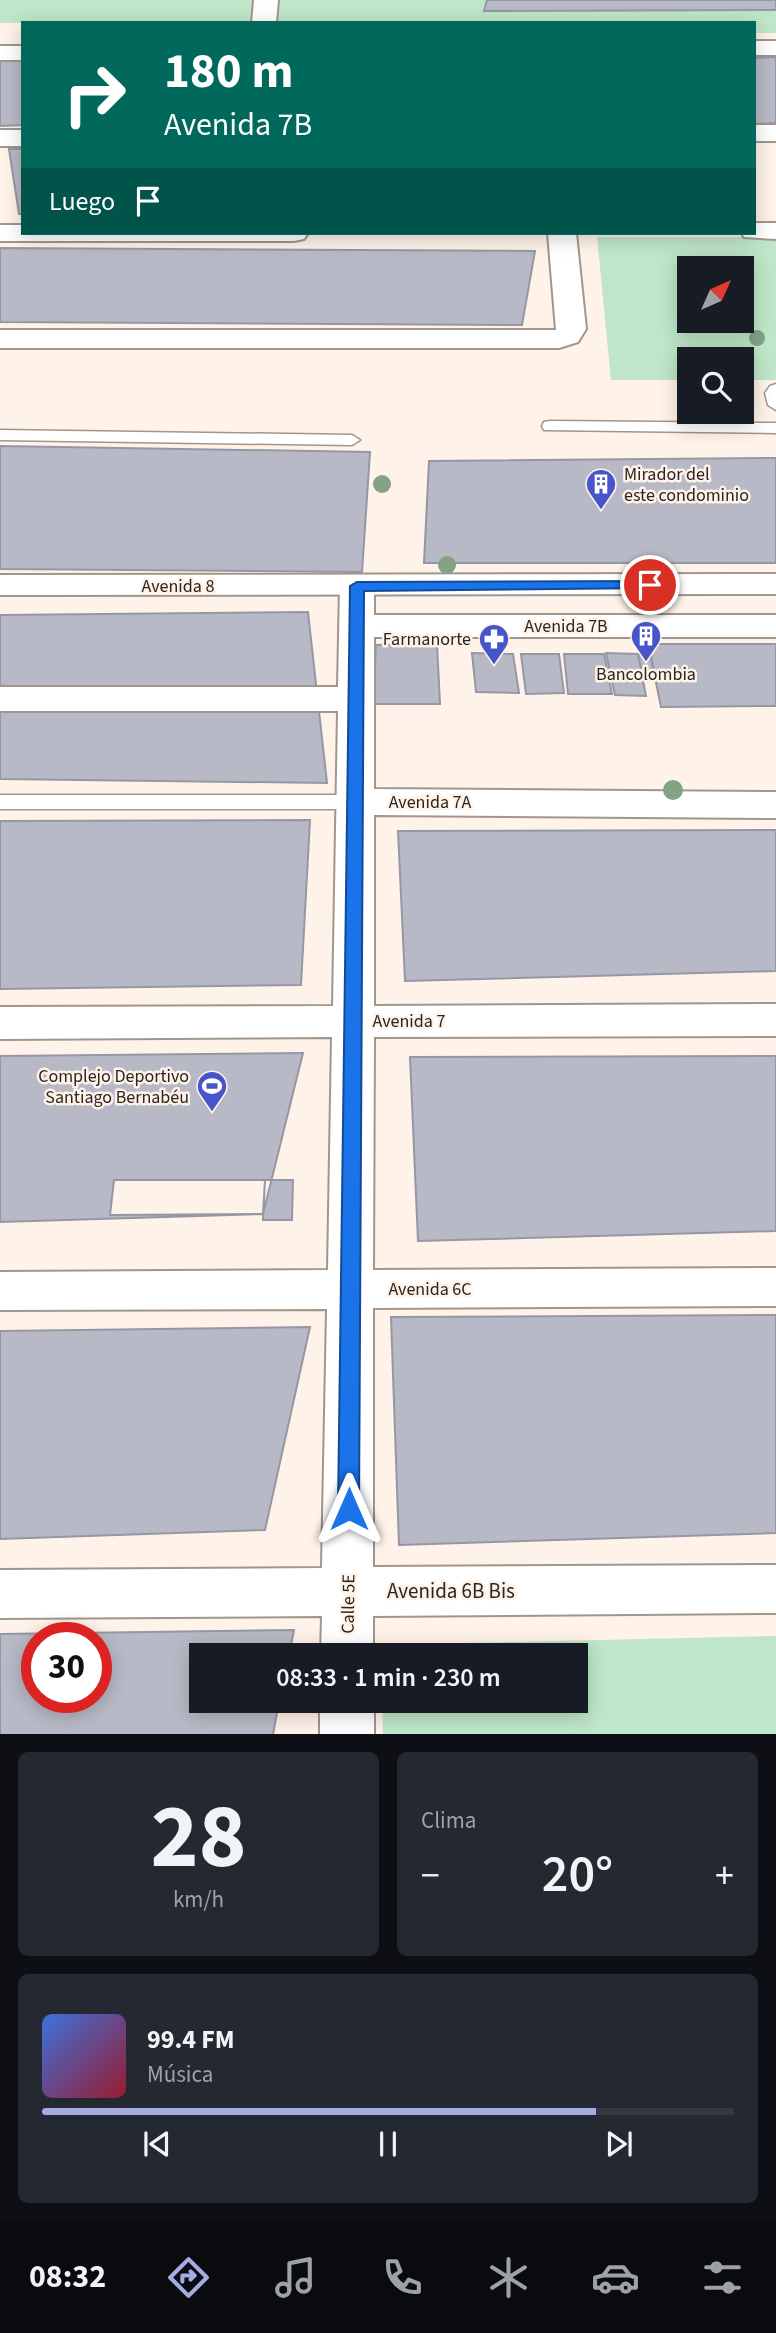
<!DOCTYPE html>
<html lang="es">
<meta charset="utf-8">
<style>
body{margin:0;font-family:"Source Sans 3",sans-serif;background:#242831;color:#f1f3f6;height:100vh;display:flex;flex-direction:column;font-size:26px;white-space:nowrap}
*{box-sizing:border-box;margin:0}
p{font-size:23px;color:#9ea1a6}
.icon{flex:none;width:38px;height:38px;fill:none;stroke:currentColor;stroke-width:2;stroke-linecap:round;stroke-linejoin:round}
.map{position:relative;height:1734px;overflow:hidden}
.drawer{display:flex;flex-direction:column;gap:18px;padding:18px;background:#0d0f14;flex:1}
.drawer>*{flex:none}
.guide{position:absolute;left:21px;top:21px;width:735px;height:214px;border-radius:0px;box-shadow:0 4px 18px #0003;background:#00695c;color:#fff;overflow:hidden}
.needle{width:46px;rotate:45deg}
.tools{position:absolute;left:677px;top:256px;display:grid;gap:14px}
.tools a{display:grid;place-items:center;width:77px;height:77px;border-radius:0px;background:#171b24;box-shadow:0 4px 18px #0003;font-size:35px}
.speed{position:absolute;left:21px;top:1622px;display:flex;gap:14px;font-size:35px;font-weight:700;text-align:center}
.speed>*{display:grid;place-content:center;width:91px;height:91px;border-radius:50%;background:#171b24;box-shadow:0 4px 18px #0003;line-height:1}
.speed .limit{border:10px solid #d22;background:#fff;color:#111}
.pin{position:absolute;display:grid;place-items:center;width:60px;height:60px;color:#fff;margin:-30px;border:4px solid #fff;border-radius:50%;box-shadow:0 2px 7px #0007}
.me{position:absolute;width:77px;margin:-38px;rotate:0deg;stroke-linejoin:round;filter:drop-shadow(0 0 5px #0008)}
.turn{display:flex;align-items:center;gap:24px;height:147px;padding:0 28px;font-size:32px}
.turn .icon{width:91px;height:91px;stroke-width:2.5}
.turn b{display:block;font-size:49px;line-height:60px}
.then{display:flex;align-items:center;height:66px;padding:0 28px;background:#0003;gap:14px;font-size:26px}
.big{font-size:52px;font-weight:600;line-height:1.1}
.drawer .widget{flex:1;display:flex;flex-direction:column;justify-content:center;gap:10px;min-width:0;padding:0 24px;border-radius:10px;background:#242831}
.drawer .dial{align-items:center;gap:0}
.dial b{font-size:91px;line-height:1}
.song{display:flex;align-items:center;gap:21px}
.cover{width:84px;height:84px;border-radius:10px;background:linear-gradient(135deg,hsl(220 70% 55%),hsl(350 70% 35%))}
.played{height:7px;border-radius:4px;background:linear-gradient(90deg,#a4ace2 80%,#363941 80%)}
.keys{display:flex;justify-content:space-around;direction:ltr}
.heat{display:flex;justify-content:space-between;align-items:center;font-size:38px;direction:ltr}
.drawer .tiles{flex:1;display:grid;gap:18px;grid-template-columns:1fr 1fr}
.widget:last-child{grid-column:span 2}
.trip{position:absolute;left:189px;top:1643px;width:399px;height:70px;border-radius:0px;background:#171b24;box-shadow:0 4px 18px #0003;font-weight:600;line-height:70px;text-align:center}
.dock{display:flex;height:112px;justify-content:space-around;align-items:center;background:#090b0e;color:#9ea1a6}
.dock .icon{width:49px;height:49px}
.dock .selected{color:#a4ace2}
.dock b{font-size:32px;color:#f1f3f6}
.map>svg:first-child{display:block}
</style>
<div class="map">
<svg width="776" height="1735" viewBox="0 0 776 1735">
<rect width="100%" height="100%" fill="#fff2e8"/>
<path fill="#bfe6c8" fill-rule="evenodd" d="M 0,0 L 776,0 L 776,33 L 754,33 L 754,23 L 0,23 Z
M 597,237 L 776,237 L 776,380 L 742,380 L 742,359 L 690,359 L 689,380 L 611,380 ZM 690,268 L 742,268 L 742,320 L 690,320 Z
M 776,1636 L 776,1734 L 383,1734 L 382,1701 L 576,1701 L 576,1656 L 381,1655 L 381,1645 Z"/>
<path fill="#b8b9c6" stroke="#9697a4" stroke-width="2" fill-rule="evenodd" d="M 487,0 L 776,0 L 776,10 L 484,11 Z
M 0,55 L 23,55 L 23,125 L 0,126 Z
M 776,57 L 776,123 L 754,124 L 754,58 Z
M 9,149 L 23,149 L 23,214 L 19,214 Z
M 0,248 L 535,251 L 522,325 L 0,322 Z
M 0,446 L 370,452 L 362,572 L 0,569 Z
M 776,458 L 776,563 L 424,563 L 429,461 Z
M 308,612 L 327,783 L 0,779 L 0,615 Z
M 437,644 L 440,704 L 373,704 L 376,645 Z
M 648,644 L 776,644 L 776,706 L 661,707 Z
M 472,653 L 513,654 L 519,693 L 476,692 Z
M 606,653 L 638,654 L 646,696 L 615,695 Z
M 521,654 L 559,654 L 564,693 L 526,694 Z
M 564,654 L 604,654 L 612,694 L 568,694 Z
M 638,654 L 651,654 L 654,672 L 642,672 Z
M 310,820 L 301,985 L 0,989 L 0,821 Z
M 776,830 L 776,971 L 405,981 L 398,831 Z
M 303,1053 L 263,1214 L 0,1222 L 0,1056 Z
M 776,1056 L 776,1231 L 418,1241 L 410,1057 Z
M 114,1180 L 265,1180 L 263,1214 L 110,1215 Z
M 265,1180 L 293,1180 L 292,1220 L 263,1220 Z
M 776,1315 L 776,1533 L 399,1545 L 391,1317 Z
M 310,1327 L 265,1530 L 0,1539 L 0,1331 Z
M 294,1630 L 289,1656 L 201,1656 L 201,1701 L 279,1701 L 273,1735 L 0,1735 L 0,1634 ZM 37,1638 L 96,1638 L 96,1698 L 37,1698 Z"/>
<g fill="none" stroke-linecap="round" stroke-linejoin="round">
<g stroke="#a1968c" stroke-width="3">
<path id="service" d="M 776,384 L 776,410 L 768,405 L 765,393 L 770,386 Z
M 550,421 L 776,423 L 776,433 L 544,430 L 542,426 L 544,422 Z
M 0,430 L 352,435 L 360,440 L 352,445 L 0,440 Z
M 0,795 L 355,795 L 365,802 L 355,809 L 0,809 Z"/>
</g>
<g stroke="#a1968c" stroke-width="4">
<path id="minor" d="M 254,0 L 278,0 L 276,23 L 252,23 Z
M 754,41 L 776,41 L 776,55 L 754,55 Z
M 0,46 L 23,46 L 23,60 L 0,60 Z
M 754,125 L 776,125 L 776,141 L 754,141 Z
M 0,130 L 23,130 L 23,146 L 0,146 Z
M 754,223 L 776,223 L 776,239 L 744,237 L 742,233 L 754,233 Z
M 0,225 L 23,225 L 23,233 L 308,233 L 304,239 L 294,241 L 0,241 Z
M 548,233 L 576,233 L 586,329 L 578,342 L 559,348 L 0,348 L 0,330 L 556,330 Z
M 357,576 L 369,579 L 374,586 L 374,615 L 776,615 L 776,637 L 374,637 L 374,789 L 776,792 L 776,818 L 374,815 L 374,1006 L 776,1004 L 776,1036 L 374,1037 L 373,1270 L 776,1268 L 776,1306 L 373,1308 L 373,1567 L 776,1565 L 776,1613 L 373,1616 L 373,1656 L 321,1656 L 322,1616 L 0,1618 L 0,1570 L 322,1568 L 327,1309 L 0,1310 L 0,1272 L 328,1270 L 332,1037 L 0,1039 L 0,1007 L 333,1006 L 338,711 L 0,711 L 0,687 L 338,687 L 340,586 L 345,579 Z
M 320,1701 L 374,1701 L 374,1735 L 320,1735 Z"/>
</g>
<g stroke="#a1968c" stroke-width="4">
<path id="tertiary" d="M 776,574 L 776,594 L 0,595 L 0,575 Z"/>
</g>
<use href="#service" fill="#fff" fill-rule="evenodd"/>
<use href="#minor" fill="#fff" fill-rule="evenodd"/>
<use href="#tertiary" fill="#fff" fill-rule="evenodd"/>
</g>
<g fill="#83a286">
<circle cx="757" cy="338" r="8"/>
<circle cx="382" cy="484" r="9"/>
<circle cx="447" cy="565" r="9"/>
<circle cx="673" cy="790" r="10"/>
</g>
<path fill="#1a73e8" stroke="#114b97" stroke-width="2" d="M 650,581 L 657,585 L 655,588 L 364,591 L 359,1509 L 356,1516 L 349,1518 L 341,1516 L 338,1509 L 350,586 L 357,582 Z"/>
<defs>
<g id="building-pin" transform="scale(1.575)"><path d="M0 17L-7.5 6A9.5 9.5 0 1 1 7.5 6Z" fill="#4655c9" stroke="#fff2e8"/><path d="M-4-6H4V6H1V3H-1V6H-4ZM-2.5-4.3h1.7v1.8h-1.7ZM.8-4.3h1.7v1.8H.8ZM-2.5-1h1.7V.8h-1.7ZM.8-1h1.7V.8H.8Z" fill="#fff"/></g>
<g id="pharmacy-pin" transform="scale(1.575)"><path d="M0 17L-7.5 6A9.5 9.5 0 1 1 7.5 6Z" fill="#4655c9" stroke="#fff2e8"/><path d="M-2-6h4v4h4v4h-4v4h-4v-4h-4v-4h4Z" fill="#fff"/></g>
<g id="stadium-pin" transform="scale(1.575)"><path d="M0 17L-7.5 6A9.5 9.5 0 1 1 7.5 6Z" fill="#4655c9" stroke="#fff2e8"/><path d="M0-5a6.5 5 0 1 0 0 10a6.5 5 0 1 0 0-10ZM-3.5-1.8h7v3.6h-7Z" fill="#fff"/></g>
</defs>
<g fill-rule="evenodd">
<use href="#building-pin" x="601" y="484"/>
<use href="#building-pin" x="646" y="636"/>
<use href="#pharmacy-pin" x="494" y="639"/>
<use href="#stadium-pin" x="212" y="1086"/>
</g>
<g text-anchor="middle" stroke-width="5" stroke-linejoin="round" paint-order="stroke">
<g font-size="18" fill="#2a2622" stroke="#fff2e8" text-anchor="end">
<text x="624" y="480" text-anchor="start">Mirador del<tspan x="624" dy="21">este condominio</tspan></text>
<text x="471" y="645">Farmanorte</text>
<text x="646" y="680" text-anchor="middle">Bancolombia</text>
<text x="189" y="1082">Complejo Deportivo<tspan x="189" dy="21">Santiago Bernabéu</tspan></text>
</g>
<g font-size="18" fill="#2a2622" stroke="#fff2e8">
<text x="178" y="592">Avenida 8</text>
<text x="566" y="632">Avenida 7B</text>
<text x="430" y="808">Avenida 7A</text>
<text x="409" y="1027">Avenida 7</text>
<text x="430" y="1295">Avenida 6C</text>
<text transform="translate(348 1604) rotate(-89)" y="6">Calle 5E</text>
</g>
<g font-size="21" fill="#2a2622" stroke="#fff2e8">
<text x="451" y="1598">Avenida 6B Bis</text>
</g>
</g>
</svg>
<div class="tools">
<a><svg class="needle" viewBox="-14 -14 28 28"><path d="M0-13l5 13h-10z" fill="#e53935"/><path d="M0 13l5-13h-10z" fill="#9ea1a6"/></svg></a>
<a><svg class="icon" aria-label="search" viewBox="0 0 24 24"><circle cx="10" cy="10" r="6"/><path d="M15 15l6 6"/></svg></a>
</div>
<div class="speed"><div class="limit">30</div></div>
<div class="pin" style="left:650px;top:585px;background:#d93025"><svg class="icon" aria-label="arrive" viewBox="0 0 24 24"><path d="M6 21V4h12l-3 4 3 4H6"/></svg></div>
<svg class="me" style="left:349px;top:1509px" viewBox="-20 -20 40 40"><path d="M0-17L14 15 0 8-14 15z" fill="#1a73e8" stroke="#fff" stroke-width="4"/></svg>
<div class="trip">08:33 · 1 min · 230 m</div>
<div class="guide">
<div class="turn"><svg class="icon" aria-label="right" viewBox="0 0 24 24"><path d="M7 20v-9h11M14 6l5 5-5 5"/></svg><div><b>180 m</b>Avenida 7B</div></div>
<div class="then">Luego<svg class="icon" aria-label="arrive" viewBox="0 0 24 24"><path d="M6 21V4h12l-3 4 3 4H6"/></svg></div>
</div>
</div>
<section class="drawer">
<div class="tiles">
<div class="widget dial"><b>28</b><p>km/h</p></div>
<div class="widget"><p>Clima</p>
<div class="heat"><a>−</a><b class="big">20°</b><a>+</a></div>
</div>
<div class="widget">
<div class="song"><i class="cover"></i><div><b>99.4 FM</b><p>Música</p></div></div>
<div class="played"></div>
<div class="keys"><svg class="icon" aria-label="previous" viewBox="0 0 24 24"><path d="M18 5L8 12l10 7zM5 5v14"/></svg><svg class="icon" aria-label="pause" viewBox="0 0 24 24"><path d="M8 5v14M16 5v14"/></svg><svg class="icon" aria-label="next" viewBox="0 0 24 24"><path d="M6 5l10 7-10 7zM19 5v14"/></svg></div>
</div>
</div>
</section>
<nav class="dock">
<b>08:32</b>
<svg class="icon selected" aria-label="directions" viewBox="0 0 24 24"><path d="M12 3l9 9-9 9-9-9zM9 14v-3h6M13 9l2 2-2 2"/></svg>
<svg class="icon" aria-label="music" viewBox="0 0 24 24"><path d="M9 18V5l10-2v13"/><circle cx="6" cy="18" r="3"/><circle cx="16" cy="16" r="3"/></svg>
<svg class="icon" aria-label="phone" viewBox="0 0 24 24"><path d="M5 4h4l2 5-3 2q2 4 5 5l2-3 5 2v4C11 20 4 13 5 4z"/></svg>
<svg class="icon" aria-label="climate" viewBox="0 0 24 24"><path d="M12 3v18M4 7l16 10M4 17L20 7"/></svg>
<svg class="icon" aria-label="car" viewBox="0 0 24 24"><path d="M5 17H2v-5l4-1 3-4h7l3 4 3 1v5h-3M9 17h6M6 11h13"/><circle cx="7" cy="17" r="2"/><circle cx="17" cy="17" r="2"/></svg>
<svg class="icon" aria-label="filters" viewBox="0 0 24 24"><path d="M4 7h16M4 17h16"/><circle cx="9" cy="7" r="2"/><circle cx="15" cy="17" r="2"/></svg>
</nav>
